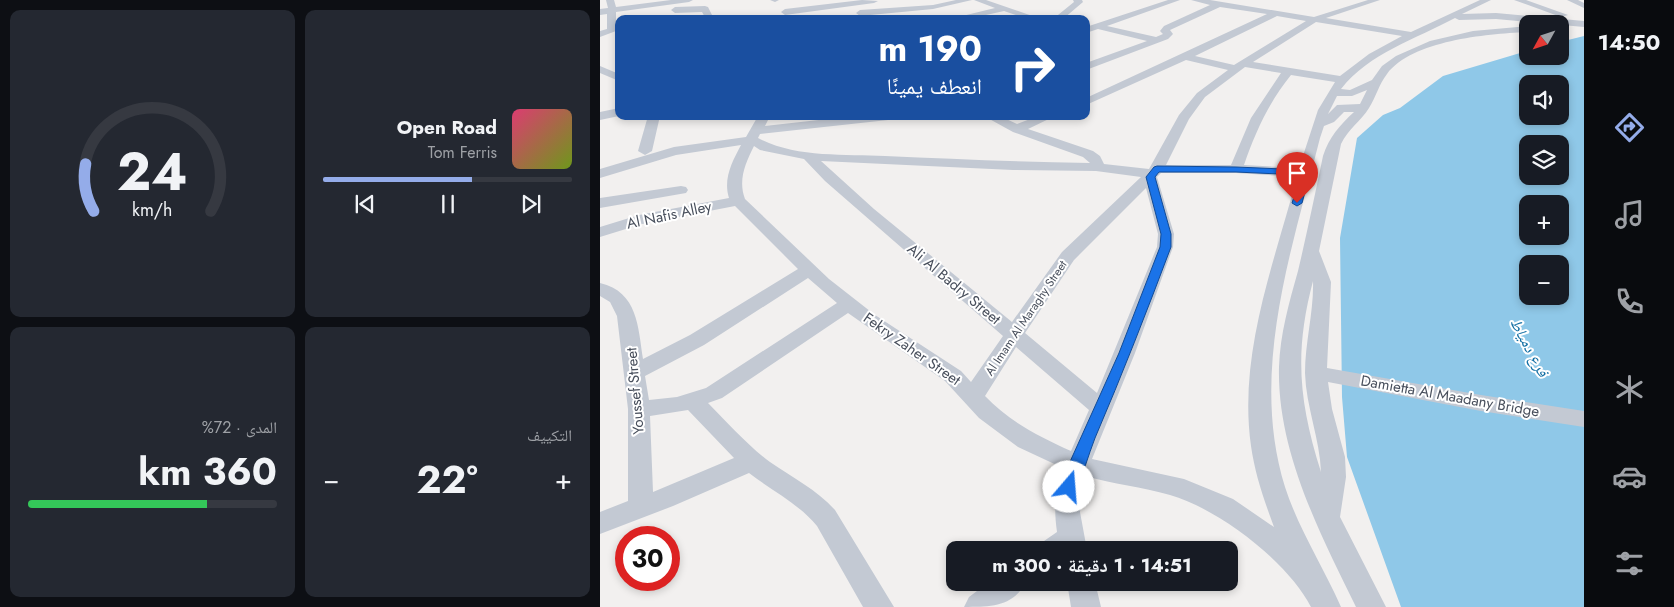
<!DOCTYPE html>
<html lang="ar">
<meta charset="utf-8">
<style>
body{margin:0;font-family:Jost,"Noto Naskh Arabic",sans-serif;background:#242831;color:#f1f3f6;direction:rtl;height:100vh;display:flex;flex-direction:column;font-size:19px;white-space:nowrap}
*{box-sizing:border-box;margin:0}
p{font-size:16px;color:#9ea1a6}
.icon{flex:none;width:28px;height:28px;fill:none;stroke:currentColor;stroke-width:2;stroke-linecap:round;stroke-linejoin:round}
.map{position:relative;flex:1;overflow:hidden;direction:ltr}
.details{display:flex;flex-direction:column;gap:10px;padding:10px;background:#0d0f14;width:600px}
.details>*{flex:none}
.top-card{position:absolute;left:15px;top:15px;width:475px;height:105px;border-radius:10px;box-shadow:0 2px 8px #0003;direction:rtl;background:#1a4fa0;color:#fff;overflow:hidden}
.needle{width:32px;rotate:230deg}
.buttons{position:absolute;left:919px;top:15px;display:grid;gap:10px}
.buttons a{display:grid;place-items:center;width:50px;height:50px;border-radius:10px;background:#171b24;box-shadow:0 2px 8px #0003;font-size:25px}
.speed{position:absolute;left:15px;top:526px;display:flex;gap:10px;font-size:25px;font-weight:700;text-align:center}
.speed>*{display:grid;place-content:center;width:65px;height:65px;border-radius:50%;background:#171b24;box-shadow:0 2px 8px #0003;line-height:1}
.speed .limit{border:8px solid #d22;background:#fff;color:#111}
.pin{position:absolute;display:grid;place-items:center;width:42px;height:42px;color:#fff;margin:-51px -21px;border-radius:50% 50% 50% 0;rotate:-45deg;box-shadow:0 0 5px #0007}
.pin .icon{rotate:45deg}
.me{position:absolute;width:55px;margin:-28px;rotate:18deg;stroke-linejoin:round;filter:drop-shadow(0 0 4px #0008)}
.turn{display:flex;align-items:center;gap:18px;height:105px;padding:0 25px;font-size:22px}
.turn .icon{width:65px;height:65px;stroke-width:2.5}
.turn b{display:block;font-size:35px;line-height:42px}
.big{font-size:38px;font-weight:700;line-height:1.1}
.details .tile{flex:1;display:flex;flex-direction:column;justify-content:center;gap:8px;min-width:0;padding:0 18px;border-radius:10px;background:#242831}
.details .dial{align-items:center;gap:0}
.dial svg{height:130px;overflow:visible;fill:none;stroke:#363941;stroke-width:7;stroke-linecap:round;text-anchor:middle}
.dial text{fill:#f1f3f6;stroke:none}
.song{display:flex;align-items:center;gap:15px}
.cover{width:60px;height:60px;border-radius:8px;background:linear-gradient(135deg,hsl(340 70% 55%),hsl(80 70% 35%))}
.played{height:5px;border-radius:2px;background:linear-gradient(90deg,#94ace9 60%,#363941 60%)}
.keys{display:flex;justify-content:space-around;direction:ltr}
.heat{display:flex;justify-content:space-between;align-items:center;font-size:28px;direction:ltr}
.charge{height:8px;border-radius:4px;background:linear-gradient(90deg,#34c759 72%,#363941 0)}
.details .tiles{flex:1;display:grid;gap:10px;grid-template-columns:repeat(2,1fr)}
.trip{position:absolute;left:346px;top:541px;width:292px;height:50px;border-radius:10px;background:#171b24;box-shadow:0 2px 8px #0003;font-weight:700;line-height:50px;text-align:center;direction:rtl}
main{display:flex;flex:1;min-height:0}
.menu{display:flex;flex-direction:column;width:90px;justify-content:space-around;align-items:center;background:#090b0e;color:#9ea1a6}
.menu .icon{width:35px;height:35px}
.menu .current{color:#94ace9}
.menu b{font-size:22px;color:#f1f3f6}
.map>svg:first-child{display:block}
</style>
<main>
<nav class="menu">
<b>14:50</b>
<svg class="icon current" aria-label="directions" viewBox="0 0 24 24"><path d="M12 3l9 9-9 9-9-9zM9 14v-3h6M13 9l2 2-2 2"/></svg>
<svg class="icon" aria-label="music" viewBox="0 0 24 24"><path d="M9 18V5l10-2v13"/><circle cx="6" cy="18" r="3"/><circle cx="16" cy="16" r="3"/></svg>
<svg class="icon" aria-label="phone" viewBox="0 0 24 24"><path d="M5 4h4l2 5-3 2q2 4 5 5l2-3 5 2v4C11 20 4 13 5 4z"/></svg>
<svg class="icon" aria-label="climate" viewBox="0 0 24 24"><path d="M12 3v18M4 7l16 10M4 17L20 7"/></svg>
<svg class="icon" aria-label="car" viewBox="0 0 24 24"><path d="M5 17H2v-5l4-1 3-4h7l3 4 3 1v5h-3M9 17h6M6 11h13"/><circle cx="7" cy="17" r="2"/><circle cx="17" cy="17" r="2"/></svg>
<svg class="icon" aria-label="filters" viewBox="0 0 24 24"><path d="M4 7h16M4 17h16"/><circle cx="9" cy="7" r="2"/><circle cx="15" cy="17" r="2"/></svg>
</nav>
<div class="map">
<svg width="984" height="607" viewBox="0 0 984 607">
<rect width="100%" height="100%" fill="#f2f0ef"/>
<path fill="#8fc8e8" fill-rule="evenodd" d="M 984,36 L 984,607 L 801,607 L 747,457 L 742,397 L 740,238 L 757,138 L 783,115 L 800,108 L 843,76 L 927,51 L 928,56 L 960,56 L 960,42 ZM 928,84 L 960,84 L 960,116 L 928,116 ZM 928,144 L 960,144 L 960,176 L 928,176 ZM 928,204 L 960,204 L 960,236 L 928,236 ZM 928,264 L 960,264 L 960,296 L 928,296 Z"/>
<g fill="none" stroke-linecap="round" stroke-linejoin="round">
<path fill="#c3c9d3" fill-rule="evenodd" d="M 6,0 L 14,0 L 16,7 L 71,0 L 93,0 L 89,2 L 16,12 L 16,31 L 0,37 L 0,31 L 7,29 L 7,14 L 0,15 L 0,9 L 8,8 Z
M 170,0 L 179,0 L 175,2 Z
M 262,0 L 278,1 L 274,3 L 185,15 L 181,12 L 185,9 Z
M 356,0 L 372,0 L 333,9 L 260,16 L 256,13 L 260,10 L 333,5 Z
M 374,0 L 386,0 L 441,19 L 427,19 L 404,11 L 368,19 L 350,19 L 395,8 Z
M 473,0 L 482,0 L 483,2 L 463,19 L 453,19 L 474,2 Z
M 568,0 L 580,0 L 507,26 L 556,37 L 563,34 L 560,31 L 564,26 L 610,5 L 591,0 L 610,0 L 714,17 L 768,0 L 780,0 L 726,18 L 811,32 L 880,0 L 891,0 L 862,14 L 896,13 L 984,21 L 984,27 L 896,19 L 859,20 L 855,18 C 816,39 769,53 741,89 L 750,90 L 772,80 L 782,66 L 796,56 L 830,41 L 873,31 L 928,26 L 928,32 C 888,34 813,40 787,74 C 779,84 776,97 769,108 C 761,121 748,129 741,144 L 719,251 L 731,282 L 727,368 L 881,395 L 984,411 L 984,427 L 881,411 L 728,382 L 732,409 L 745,457 L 746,477 L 740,517 L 786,607 L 756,607 C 720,533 677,452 679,367 C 680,334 689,303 698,271 C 707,233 715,194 723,156 C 729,137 740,125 754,112 L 744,112 L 734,122 L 724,126 L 720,138 C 692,249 649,372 685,487 C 699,530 723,566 741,607 L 711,607 C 688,562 619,509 570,495 C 542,487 513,484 485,476 L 480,512 L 487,550 L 440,550 L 444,541 L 457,532 C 454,511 454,489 463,468 L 418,447 L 379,418 L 345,381 L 248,313 L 122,398 L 108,403 C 128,423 147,445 170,462 C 193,478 216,489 235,510 L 294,607 L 263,607 L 217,526 C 198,503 172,491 149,473 L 73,506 L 0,534 L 0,512 L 28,501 L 28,409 L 17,316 L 10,302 L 0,296 L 0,283 C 38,292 38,327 43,359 L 90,335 L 198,269 L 135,206 L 42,224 L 0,237 L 0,227 L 39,215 L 129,198 C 123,179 132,162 141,145 L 76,155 L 0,178 L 0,169 L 74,147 L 146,137 L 158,116 L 170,116 L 165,126 L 254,116 L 294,116 L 288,120 L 160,134 L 158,138 C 195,158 244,154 285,156 C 353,159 422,162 490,163 L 483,157 L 413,132 L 384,116 L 400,116 L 417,124 L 438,116 L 455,116 L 428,129 L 493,151 L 500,156 L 504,164 L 549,169 L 579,115 L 597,93 L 628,70 L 586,60 L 486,105 L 486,98 L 667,14 L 620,7 L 570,30 L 573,34 L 568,39 L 486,70 L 486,63 L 547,41 L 498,29 L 486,33 L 486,27 ZM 677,16 L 706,21 L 634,65 L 595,56 ZM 716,22 L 802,36 L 769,54 L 740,76 L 653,62 ZM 645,67 L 681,73 L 651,118 L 631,165 L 566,165 L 589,119 L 605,97 ZM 691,75 L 735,82 L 718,110 L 699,168 L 644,165 C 655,133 669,102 691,75 ZM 767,90 L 760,104 L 737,105 L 728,114 L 737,96 L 752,96 ZM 154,146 L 160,150 L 204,159 L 225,181 L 403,336 L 371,382 L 361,371 L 275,315 L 229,279 L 145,199 C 138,180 145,164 154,146 ZM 221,161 L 413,170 L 496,171 L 541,177 L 462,252 L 412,322 L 274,209 ZM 561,173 L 636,173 L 697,177 C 674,264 638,354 651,446 C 655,474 664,500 674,527 L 633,499 L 584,479 L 492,459 L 535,353 L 573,247 L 574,234 L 557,177 ZM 546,188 L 558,234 L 557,247 L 497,393 L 425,333 L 474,260 ZM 208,278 L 237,303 L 106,388 L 77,397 L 49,400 L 45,376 L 104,345 ZM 713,281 C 714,311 705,342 705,373 C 706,407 720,439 721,472 C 699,402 694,353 713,281 ZM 416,347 L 489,410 L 471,451 C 438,436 410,422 385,396 ZM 88,410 L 134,458 L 53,492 L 50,416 Z
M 914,0 L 926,0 L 968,15 L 961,17 Z
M 967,0 L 978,0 L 984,3 L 984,8 Z
M 105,6 L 108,7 L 114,19 L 106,19 L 102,12 L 75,13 L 71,10 L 75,7 Z
M 0,66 L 19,74 L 19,81 L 0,73 Z
M 19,108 L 19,116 L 0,120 L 0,112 Z
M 48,116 L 60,116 L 52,151 L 45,155 L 38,151 Z
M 81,186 L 86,187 L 88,190 L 86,193 L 0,208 L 0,198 Z
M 389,582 L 426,582 C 413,607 391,607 364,607 L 369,597 Z
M 467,582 L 495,582 L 501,607 L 471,607 Z"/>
</g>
<path fill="#1a73e8" stroke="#114b97" d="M 557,166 L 636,167 L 706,170 L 710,173 L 702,203 L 697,206 L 692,203 L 701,175 L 636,172 L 559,172 L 555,177 L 571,234 L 571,247 C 547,311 522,375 495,438 C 488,456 483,475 475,492 L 469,493 L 464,492 L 462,487 L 469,464 L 519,353 L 560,247 L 561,234 L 546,177 L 554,167 Z"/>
<g text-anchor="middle" stroke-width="4" stroke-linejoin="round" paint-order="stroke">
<g font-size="12" fill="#484f5c" stroke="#fff">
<text transform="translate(426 318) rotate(-56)" y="4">Al Imam Al Maraghy Street</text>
</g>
<g font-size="15" fill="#484f5c" stroke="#fff">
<text transform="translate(69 215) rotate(-12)" y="5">Al Nafis Alley</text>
<text transform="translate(354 284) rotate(40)" y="5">Ali Al Badry Street</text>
<text transform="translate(312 349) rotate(35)" y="5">Fekry Zaher Street</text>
<text transform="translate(35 391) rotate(-95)" y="5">Youssef Street</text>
<text transform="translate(850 396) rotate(10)" y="5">Damietta Al Maadany Bridge</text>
</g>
<g font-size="16" font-style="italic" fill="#136fa4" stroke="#fff">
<text transform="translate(930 347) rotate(62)" y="6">فرع دمياط</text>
</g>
</g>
</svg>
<div class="buttons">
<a><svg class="needle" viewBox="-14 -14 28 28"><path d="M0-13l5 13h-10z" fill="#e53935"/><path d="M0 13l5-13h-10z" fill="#9ea1a6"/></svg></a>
<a><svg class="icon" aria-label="sound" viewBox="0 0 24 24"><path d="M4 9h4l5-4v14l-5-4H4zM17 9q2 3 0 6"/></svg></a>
<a><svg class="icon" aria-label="layers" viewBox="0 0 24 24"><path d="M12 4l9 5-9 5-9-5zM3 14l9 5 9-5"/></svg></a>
<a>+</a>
<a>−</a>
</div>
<div class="speed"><div class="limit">30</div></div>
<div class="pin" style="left:697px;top:203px;background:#d93025"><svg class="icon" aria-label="arrive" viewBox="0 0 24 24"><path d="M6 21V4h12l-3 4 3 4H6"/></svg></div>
<svg class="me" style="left:469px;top:487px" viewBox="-20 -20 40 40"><circle r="19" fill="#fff"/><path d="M0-13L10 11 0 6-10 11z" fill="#1a73e8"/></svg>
<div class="trip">14:51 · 1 دقيقة · 300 m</div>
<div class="top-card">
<div class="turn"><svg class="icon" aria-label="right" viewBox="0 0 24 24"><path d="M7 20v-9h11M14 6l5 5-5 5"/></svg><div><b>190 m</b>انعطف يمينًا</div></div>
</div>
</div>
<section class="details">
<div class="tiles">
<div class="tile">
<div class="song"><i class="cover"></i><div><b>Open Road</b><p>Tom Ferris</p></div></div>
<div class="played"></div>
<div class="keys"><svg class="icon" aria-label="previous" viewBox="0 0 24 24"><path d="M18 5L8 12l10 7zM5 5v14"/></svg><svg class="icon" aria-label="pause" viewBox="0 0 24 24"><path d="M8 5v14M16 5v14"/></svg><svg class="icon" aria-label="next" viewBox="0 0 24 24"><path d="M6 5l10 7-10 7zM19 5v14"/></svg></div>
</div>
<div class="tile dial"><svg viewBox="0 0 100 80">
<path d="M14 69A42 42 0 1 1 86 69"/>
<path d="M14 69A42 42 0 0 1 9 40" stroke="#94ace9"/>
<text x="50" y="56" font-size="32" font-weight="700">24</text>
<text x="50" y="72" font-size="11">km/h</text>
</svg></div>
<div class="tile"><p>التكييف</p>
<div class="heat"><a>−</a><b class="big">22°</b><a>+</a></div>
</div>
<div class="tile"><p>المدى · 72%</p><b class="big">360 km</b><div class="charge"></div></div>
</div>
</section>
</main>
